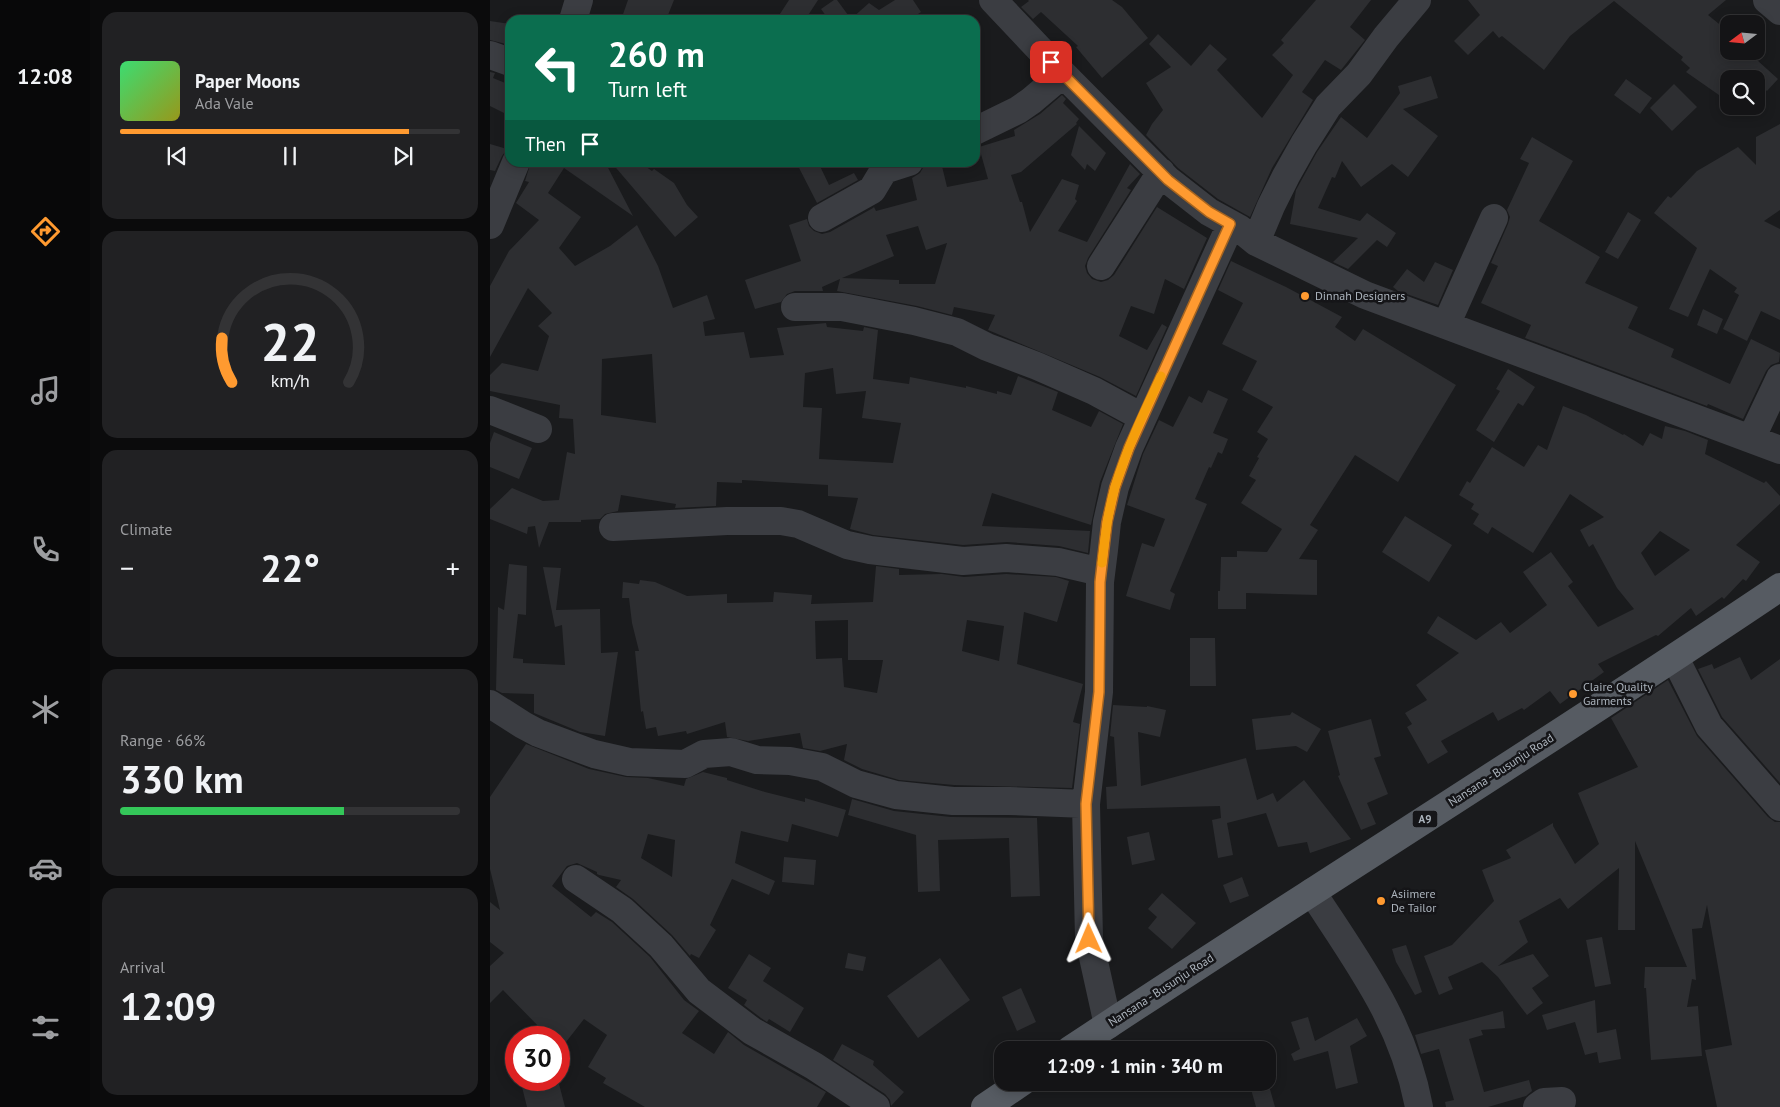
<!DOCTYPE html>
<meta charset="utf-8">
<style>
body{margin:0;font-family:"PT Sans",sans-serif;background:#212123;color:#f1f3f6;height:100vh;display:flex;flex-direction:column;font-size:19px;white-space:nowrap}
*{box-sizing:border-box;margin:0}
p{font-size:16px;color:#9d9ea1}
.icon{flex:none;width:28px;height:28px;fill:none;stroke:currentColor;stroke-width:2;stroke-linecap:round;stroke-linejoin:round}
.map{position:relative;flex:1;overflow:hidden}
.sheet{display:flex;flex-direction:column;gap:12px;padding:12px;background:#0b0b0c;width:400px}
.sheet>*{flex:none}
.banner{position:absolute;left:15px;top:15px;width:475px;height:152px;border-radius:15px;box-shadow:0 2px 12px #0003,0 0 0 1px #333335;background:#0b6e4f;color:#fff;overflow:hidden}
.needle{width:32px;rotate:254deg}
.buttons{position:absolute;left:1230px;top:15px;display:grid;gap:10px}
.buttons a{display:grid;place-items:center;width:45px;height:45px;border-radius:10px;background:#141416;box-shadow:0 2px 12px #0003,0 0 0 1px #333335;font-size:25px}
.speed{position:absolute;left:15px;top:1026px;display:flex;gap:10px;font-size:25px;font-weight:700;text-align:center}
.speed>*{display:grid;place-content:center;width:65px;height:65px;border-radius:50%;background:#141416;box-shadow:0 2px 12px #0003,0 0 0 1px #333335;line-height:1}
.speed .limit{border:8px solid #d22;background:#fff;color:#111}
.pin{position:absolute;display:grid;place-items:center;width:42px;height:42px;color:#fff;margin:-21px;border-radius:10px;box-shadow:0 2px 8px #0006}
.me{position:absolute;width:55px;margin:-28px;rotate:359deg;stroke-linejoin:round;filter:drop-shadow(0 0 4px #0008)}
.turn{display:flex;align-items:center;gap:18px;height:105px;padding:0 20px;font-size:22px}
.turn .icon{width:65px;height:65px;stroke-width:2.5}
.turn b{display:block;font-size:35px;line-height:42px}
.then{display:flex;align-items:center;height:48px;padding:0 20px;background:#0003;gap:10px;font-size:19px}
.big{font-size:38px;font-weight:700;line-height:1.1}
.sheet .card{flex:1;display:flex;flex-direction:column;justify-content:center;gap:8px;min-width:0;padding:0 18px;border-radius:15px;background:#212123}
.sheet .dial{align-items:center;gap:0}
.dial svg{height:130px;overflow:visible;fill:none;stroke:#333335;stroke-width:7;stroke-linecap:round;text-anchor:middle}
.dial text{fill:#f1f3f6;stroke:none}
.song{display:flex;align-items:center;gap:15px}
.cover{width:60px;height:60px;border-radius:8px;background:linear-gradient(135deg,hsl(140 70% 55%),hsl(60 70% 35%))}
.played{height:5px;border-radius:2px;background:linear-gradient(90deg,#ff9a30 85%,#333335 85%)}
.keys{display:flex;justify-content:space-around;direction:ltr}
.heat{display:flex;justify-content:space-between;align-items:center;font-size:28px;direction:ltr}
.charge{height:8px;border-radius:4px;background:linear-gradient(90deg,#34c759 66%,#333335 0)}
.trip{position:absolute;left:504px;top:1041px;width:282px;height:50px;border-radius:15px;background:#141416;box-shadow:0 2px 12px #0003,0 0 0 1px #333335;font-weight:700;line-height:50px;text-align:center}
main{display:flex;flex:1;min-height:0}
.dock{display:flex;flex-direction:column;width:90px;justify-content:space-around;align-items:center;background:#080809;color:#9d9ea1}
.dock .icon{width:35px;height:35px}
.dock .current{color:#ff9a30}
.dock b{font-size:22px;color:#f1f3f6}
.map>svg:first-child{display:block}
</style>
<main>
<nav class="dock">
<b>12:08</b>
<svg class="icon current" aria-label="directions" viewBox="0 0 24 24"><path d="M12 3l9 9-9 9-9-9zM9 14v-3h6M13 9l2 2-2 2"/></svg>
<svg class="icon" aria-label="music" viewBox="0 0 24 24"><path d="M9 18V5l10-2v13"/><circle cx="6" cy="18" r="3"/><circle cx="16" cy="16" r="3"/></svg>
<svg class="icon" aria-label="phone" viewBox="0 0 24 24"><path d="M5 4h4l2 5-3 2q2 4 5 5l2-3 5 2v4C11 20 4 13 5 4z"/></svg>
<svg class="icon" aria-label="climate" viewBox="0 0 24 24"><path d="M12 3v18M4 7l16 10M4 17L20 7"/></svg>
<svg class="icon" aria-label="car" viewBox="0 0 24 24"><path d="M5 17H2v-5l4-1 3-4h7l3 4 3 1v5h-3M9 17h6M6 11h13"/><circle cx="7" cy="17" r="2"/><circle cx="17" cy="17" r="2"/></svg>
<svg class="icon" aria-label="filters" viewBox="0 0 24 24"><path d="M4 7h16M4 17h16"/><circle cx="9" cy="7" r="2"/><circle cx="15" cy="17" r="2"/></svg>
</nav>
<section class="sheet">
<div class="card">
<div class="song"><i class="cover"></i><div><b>Paper Moons</b><p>Ada Vale</p></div></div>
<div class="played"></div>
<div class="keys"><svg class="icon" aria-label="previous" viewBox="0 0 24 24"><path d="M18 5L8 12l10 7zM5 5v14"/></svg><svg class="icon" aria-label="pause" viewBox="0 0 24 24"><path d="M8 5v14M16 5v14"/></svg><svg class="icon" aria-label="next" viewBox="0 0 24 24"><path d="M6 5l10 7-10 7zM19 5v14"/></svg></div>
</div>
<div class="card dial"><svg viewBox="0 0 100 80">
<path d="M14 69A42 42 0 1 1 86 69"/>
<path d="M14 69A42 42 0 0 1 8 42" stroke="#ff9a30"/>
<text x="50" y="56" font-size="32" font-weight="700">22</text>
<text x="50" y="72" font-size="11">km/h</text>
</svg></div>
<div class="card"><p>Climate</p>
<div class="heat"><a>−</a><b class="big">22°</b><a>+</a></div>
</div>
<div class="card"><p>Range · 66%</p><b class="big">330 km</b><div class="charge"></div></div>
<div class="card"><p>Arrival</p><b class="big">12:09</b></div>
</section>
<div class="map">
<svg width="1290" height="1107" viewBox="0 0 1290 1107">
<rect width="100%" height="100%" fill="#1a1b1d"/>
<path fill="#2d2e31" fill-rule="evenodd" d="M 138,0 L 184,0 L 176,20 L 131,20 Z
M 299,0 L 328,0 L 315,20 L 286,20 Z
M 344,0 L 347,0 L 361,19 L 379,3 L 389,10 L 405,0 L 423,0 L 431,12 L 419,20 L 339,20 L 331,9 Z
M 538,0 L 622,0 L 632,7 L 658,38 L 612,78 L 586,47 L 588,46 L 551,12 L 543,19 L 531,7 L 539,1 Z
M 826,0 L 881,0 L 860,27 L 875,40 L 851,70 L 835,60 L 812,92 L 823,100 L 782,168 L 760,217 L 728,199 L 688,168 L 656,135 L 662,124 L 673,110 L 656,83 L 681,67 L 659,44 L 668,34 L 701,66 L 720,44 L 737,59 L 727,70 L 772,118 L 803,75 L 782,55 L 794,43 L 791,40 Z
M 978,0 L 1236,0 L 1218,15 L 1239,32 L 1239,51 L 1257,51 L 1288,79 L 1277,91 L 1271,86 L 1266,92 L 1266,79 L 1239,79 L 1239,102 L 1196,72 L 1200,68 L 1191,60 L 1193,57 L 1124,1 L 1080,36 L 1054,70 L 1012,36 L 1009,38 L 1003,31 L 978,55 L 964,41 L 990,15 Z
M 0,21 L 20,24 L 20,45 L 0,40 Z
M 0,72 L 5,73 L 3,78 L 20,85 L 20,116 L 0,106 Z
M 941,76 L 948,98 L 913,109 L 948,136 L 918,177 L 902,164 L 871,187 L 852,161 L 845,178 L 842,177 L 828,208 L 870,221 L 877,213 L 906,233 L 897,247 L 887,240 L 858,269 L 843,262 L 868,238 L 800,224 L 806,190 L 827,152 L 851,117 L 877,138 L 910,93 L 908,86 Z
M 1136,79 L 1162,98 L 1150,114 L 1124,95 Z
M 1184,84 L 1207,107 L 1182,131 L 1160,108 Z
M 572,95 L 576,99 L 573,103 L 589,119 L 586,123 L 587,124 L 531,172 L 521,175 L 530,202 L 532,202 L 540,232 L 572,179 L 589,185 L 585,199 L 587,201 L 568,231 L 597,242 L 640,164 L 650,174 L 637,188 L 641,190 L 598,258 L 595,266 L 597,273 L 602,279 L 611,282 L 618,280 L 624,275 L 667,207 L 717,238 L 694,289 L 675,279 L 664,314 L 641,306 L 629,336 L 657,350 L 672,324 L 677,327 L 646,396 L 610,377 L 498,330 L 505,315 L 464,307 L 462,315 L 427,306 L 347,291 L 350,279 L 332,287 L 333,291 L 305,291 L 297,294 L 291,302 L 265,309 L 255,280 L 311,261 L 299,225 L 317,219 L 319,226 L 324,231 L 332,234 L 340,232 L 383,208 L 384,207 L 386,211 L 427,200 L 422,178 L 430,173 L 434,166 L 449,162 L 451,162 L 457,187 L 498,179 L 489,147 L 525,136 L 524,130 L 550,114 ZM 428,226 L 436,250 L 457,243 L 445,284 L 409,284 L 409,280 L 352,278 L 404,256 L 396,235 Z
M 1290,124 L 1290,210 L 1274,221 L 1290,229 L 1290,320 L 1271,311 L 1257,341 L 1233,329 L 1249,295 L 1244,292 L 1247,288 L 1220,269 L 1198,317 L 1179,309 L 1207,248 L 1164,213 L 1178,196 L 1181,198 L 1207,171 L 1248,147 L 1266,165 L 1266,137 Z
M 589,126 L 616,153 L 605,171 L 597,164 L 595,170 L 581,155 Z
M 1042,137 L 1083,161 L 1049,221 L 1110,257 L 1095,283 L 1148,307 L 1138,328 L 1184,349 L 1181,357 L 1240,384 L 1261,339 L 1290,353 L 1289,362 L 1281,365 L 1276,371 L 1253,419 L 1218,404 L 1217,406 L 1035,338 L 1041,325 L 991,303 L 1008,266 L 1001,263 L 1018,224 L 1020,217 L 1017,210 L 1039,163 L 1030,159 Z
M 0,144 L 17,149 L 12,156 L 5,171 L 0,170 Z
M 41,162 L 115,162 L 143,216 L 74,168 L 58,193 L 91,217 L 69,248 L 85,266 L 120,246 L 147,225 L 168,266 L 183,308 L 217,295 L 225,319 L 213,322 L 215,336 L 254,332 L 260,358 L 294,355 L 287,328 L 336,323 L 337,327 L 373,331 L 374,327 L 388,330 L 383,379 L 419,384 L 420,377 L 476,388 L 476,386 L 507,394 L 507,391 L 521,395 L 528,376 L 568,392 L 562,410 L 601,427 L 609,411 L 633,424 L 610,482 L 601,525 L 502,493 L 492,526 L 600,531 L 598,553 L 569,546 L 517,542 L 473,545 L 383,535 L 360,529 L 368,498 L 338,496 L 338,485 L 252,480 L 252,483 L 227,482 L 226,506 L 185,508 L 186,504 L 131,495 L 128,511 L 115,514 L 110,519 L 91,520 L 91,522 L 59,522 L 49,548 L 45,526 L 38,527 L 37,534 L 0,519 L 0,509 L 22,488 L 53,501 L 69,500 L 77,452 L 85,454 L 83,419 L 69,418 L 70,405 L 0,391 L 0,375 L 12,363 L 48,371 L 59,336 L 48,326 L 62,313 L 38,288 L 0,357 L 0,286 L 19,251 L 49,220 L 26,203 L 39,182 L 35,181 ZM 162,354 L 166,423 L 111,415 L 112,359 ZM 343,368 L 346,394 L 376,391 L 372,418 L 411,423 L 403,463 L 329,459 L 332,408 L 313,407 L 315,373 Z
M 121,162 L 149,162 L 162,171 L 164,169 L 184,183 L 197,205 L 208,217 L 185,237 Z
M 306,162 L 328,162 L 339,185 L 364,173 L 368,180 L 327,203 Z
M 1138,212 L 1151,220 L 1128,259 L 1115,252 Z
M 741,261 L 796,287 L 852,317 L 845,327 L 865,341 L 873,329 L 966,385 L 908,482 L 865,455 L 820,525 L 828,530 L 809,559 L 827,560 L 827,595 L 756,593 L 756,609 L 728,609 L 728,591 L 730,591 L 731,557 L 747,557 L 747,551 L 777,552 L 792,529 L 751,503 L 766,480 L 759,476 L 769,458 L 767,457 L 778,439 L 767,432 L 783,407 L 752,390 L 767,361 L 732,344 L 753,303 L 728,290 Z
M 945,262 L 963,270 L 948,305 L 908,291 L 903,287 L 917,269 L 934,282 Z
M 1213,309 L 1233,319 L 1227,334 L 1207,325 Z
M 1018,369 L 1045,387 L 1033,406 L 1028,403 L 1004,442 L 986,430 L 1010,391 L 1006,389 Z
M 718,390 L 738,399 L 723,433 L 738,439 L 732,454 L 728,452 L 721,468 L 719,467 L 705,499 L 717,504 L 680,591 L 685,594 L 680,610 L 636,596 L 652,543 L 664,547 L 675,519 L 637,505 L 653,454 L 669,420 L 683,427 L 699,396 L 712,403 Z
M 1073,406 L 1096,415 L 1133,435 L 1134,434 L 1153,446 L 1160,433 L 1172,439 L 1175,426 L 1195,431 L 1218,440 L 1215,454 L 1274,483 L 1276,481 L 1290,496 L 1290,504 L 1246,545 L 1270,562 L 1256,581 L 1253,579 L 1234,599 L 1232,597 L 1206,616 L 1201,608 L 1168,636 L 1166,635 L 1108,664 L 1114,672 L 1070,704 L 1060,691 L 1034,710 L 1032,708 L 1008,721 L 1003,712 L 951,741 L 958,752 L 938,764 L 917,727 L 922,724 L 915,713 L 937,700 L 926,685 L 969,653 L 937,633 L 948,616 L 986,640 L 1011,622 L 1020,633 L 1057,605 L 1033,572 L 1061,552 L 1083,582 L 1078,586 L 1108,627 L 1144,609 L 1127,588 L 1103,544 L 1099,547 L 1090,530 L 1114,517 L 1080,494 L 1043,553 L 1002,527 L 998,534 L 983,524 L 989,514 L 981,509 L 984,504 L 969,495 L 977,481 L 980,483 L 1002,447 L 1034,467 L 1048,445 L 1057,450 ZM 1170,531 L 1200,550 L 1165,576 L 1151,553 Z
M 4,432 L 42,448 L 29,479 L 0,467 L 0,443 Z
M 915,516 L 962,545 L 939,582 L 892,552 Z
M 19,564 L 37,566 L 36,615 L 28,614 L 23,658 L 33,659 L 33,663 L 75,665 L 72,625 L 65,627 L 53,567 L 71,568 L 66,610 L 110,609 L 111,653 L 128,652 L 115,736 L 90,732 L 44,713 L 44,694 L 12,693 L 6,690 L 8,607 L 14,610 Z
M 386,566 L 409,569 L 409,575 L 452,574 L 474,577 L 516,574 L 566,577 L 579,581 L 567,622 L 534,612 L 527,664 L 593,684 L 583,722 L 590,724 L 582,788 L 464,785 L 409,780 L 372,769 L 354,760 L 357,744 L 330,751 L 313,748 L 310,733 L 258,741 L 237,737 L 235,722 L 197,734 L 196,731 L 168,736 L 166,727 L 156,729 L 153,711 L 151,712 L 145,651 L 149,651 L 142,623 L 139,598 L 132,598 L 133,582 L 149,584 L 150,580 L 165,582 L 197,596 L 237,594 L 237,603 L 283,602 L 284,592 L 322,595 L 321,604 L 383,602 ZM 358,620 L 358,660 L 393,660 L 387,693 L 354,687 L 352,658 L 326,659 L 325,621 ZM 477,620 L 514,626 L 509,661 L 472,651 Z
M 700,638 L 725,638 L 726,686 L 700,686 Z
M 1250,657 L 1261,680 L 1290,659 L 1290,783 L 1232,717 L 1208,669 L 1222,664 L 1224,669 Z
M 1178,680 L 1207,736 L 1278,817 L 1285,822 L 1290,822 L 1290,1107 L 1227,1107 L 1215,1050 L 1242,1045 L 1217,905 L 1212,928 L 1202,929 L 1206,980 L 1202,979 L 1197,1007 L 1208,1006 L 1212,1056 L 1161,1060 L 1156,988 L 1154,988 L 1155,967 L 1197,967 L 1145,841 L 1145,930 L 1128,930 L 1129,868 L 1078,909 L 1070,898 L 1029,921 L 1038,942 L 1008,966 L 1043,954 L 1059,976 L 1042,988 L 1053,1003 L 1037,1015 L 1008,977 L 992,962 L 958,977 L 963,989 L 949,995 L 934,956 L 962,945 L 1004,901 L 992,870 L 1021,858 L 1016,850 L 1063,823 L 1063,826 L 1085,864 L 1109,844 L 1088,793 L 1148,767 L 1121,718 Z
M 623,705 L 657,707 L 657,706 L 676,710 L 670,737 L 648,732 L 651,786 L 756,758 L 767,800 L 783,793 L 787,802 L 814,780 L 861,839 L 820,853 L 817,842 L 788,847 L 776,813 L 737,823 L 743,855 L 728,858 L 722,820 L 731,818 L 730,806 L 617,809 L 616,787 L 627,786 L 624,737 L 620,736 Z
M 802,712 L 831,729 L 817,752 L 806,746 L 766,750 L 762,719 L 800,715 Z
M 881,719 L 891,756 L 884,758 L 898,794 L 877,803 L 886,824 L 871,830 L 848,776 L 850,775 L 838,731 Z
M 36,744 L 99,769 L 136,777 L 158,778 L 194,786 L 196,779 L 213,772 L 237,778 L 237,780 L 275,792 L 315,802 L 315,798 L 356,810 L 348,837 L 302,824 L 298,842 L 251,831 L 245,863 L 285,881 L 279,895 L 242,879 L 220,925 L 226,930 L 209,958 L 201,954 L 200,956 L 182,935 L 143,899 L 126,887 L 131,880 L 109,875 L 107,874 L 107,872 L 87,863 L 77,866 L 62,886 L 101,917 L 106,912 L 122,922 L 160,957 L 194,1000 L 209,1011 L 192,1033 L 224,1054 L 238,1032 L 254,1045 L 336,1092 L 327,1107 L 155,1107 L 113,1083 L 116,1078 L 98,1067 L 117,1035 L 94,1019 L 76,1042 L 56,1027 L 53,1031 L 13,990 L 0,1003 L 0,966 L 14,953 L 0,942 L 0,902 L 10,910 L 0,869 L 0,797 ZM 158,834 L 185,840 L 182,877 L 151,858 Z
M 362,799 L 404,811 L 461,817 L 547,818 L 550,896 L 521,897 L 519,838 L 448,840 L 450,891 L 428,892 L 426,835 L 358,815 Z
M 659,832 L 665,860 L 642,865 L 637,837 Z
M 294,857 L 326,860 L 324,885 L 292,882 Z
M 752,877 L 759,896 L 740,903 L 733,885 Z
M 672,893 L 706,923 L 682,949 L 658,928 L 667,917 L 658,909 Z
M 1112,937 L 1121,984 L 1105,987 L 1096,940 Z
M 916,945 L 932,992 L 925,995 L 906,962 L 902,949 Z
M 358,953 L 376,957 L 373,971 L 355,968 Z
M 259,954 L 281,968 L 273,981 L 314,1008 L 300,1032 L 279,1019 L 277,1022 L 271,1018 L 254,1005 L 257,1000 L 238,988 Z
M 450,958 L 480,1000 L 428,1038 L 397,996 Z
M 531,988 L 546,1022 L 527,1031 L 512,997 Z
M 1105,1000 L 1107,1033 L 1126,1029 L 1131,1059 L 1109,1063 L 1107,1052 L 1095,1055 L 1085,1022 L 1057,1030 L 1052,1015 Z
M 1013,1011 L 1015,1028 L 991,1030 L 993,1035 L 979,1039 L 994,1092 L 1039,1080 L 1042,1091 L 1036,1096 L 998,1107 L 956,1107 L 955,1102 L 964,1100 L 949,1049 L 931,1054 L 925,1035 Z
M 818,1017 L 825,1041 L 867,1018 L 877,1036 L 860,1046 L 868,1083 L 846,1089 L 838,1051 L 804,1061 L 801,1054 L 810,1049 L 801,1022 Z
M 352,1044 L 384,1061 L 383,1065 L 414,1092 L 401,1106 L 400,1100 L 395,1094 L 343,1060 Z
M 62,1080 L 68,1080 L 75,1107 L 37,1107 L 32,1087 Z
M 759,1082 L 778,1082 L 785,1107 L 766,1107 Z"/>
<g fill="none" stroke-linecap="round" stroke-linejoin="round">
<path stroke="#3b3d42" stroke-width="28" d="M 503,0 L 573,74 L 678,180 L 719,212 L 750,229 L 766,242 L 875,295 L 1290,450
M 1277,0 L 1290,11
M 83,20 L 89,0
M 0,55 L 20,62
M 485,131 L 528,110 L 541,101 L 573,74
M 332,218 L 382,190 L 394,170 L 419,162
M 0,225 L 26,162
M 766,242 L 781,206 L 796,176 L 814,144 L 838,106 L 869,74 L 896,37 L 927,0
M 611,266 L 671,172
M 305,307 L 352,307 L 424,321 L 467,332 L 497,347 L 547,366 L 604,391 L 652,417
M 956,325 L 1004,218
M 0,410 L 48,429
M 1261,439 L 1290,378
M 123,527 L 237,521 L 291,521 L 308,524 L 357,545 L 380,550 L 473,561 L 516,558 L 568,562 L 611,572
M 1185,658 L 1219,726 L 1290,807
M 0,704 L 33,725 L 48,733 L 104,754 L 139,762 L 195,764 L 214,754 L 241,752 L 267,760 L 300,761 L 332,767 L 366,784 L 406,795 L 463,801 L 519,801 L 596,804
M 86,879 L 132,910 L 171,946 L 209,991 L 262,1031 L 324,1066 L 386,1107
M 822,892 C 868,963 913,1021 929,1107
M 618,1025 L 599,939 L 596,804 L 609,692 L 610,582 L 614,550 L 617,522 L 625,487 L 639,448 L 741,224
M 1047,1107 L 1054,1102 L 1072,1101"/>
<path stroke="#565b62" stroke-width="28" d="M 580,1050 C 816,893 1056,745 1290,587
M 495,1107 L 532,1082"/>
</g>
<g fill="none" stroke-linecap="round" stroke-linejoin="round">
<g stroke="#a6641f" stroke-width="12">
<path id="route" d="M 561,62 L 678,180 L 719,212 L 740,224 L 639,448 L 625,487 L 617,522 L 610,582 L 609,692 L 596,804 L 599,939"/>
</g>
<use href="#route" stroke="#ff9a30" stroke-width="9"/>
<path stroke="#f59e0b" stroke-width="9" d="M 612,563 C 615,537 618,511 625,487 C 637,448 654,412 671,376"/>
</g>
<g fill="#ff9a30" stroke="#151518" stroke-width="2">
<circle cx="815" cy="296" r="5"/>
<circle cx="1083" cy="694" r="5"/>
<circle cx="891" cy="901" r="5"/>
</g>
<g text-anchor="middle" stroke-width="5" stroke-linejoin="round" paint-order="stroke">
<rect fill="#151518" stroke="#7f848c" stroke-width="1" x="922.5" y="810.5" width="25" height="17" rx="4"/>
<g font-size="11" font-weight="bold" fill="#acb4bd">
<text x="935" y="823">A9</text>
</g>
<g font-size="12" fill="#acb4bd" stroke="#151518" text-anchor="start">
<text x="825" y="300">Dinnah Designers</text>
<text x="1093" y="691">Claire Quality<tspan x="1093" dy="14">Garments</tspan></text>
<text x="901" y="898">Asiimere<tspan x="901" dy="14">De Tailor</tspan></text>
</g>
<g font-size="12" fill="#acb4bd" stroke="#151518">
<text transform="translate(1011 770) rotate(-33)" y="4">Nansana - Busunju Road</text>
<text transform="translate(671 990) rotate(-33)" y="4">Nansana - Busunju Road</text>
</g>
</g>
</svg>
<div class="buttons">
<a><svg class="needle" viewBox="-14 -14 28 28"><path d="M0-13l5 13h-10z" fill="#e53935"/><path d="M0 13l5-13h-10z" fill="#9d9ea1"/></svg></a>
<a><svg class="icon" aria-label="search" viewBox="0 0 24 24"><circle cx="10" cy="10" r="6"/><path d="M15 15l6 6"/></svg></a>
</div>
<div class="speed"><div class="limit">30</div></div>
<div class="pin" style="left:561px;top:62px;background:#d93025"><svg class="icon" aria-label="arrive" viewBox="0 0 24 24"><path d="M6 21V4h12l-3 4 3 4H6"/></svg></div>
<svg class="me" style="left:599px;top:939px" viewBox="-20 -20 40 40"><path d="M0-17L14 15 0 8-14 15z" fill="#ff9a30" stroke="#fff" stroke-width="4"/></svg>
<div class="trip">12:09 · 1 min · 340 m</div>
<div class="banner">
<div class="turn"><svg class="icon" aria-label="left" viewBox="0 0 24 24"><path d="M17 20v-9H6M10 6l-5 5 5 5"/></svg><div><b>260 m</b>Turn left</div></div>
<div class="then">Then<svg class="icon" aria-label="arrive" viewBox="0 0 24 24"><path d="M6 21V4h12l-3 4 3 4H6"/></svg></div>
</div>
</div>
</main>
